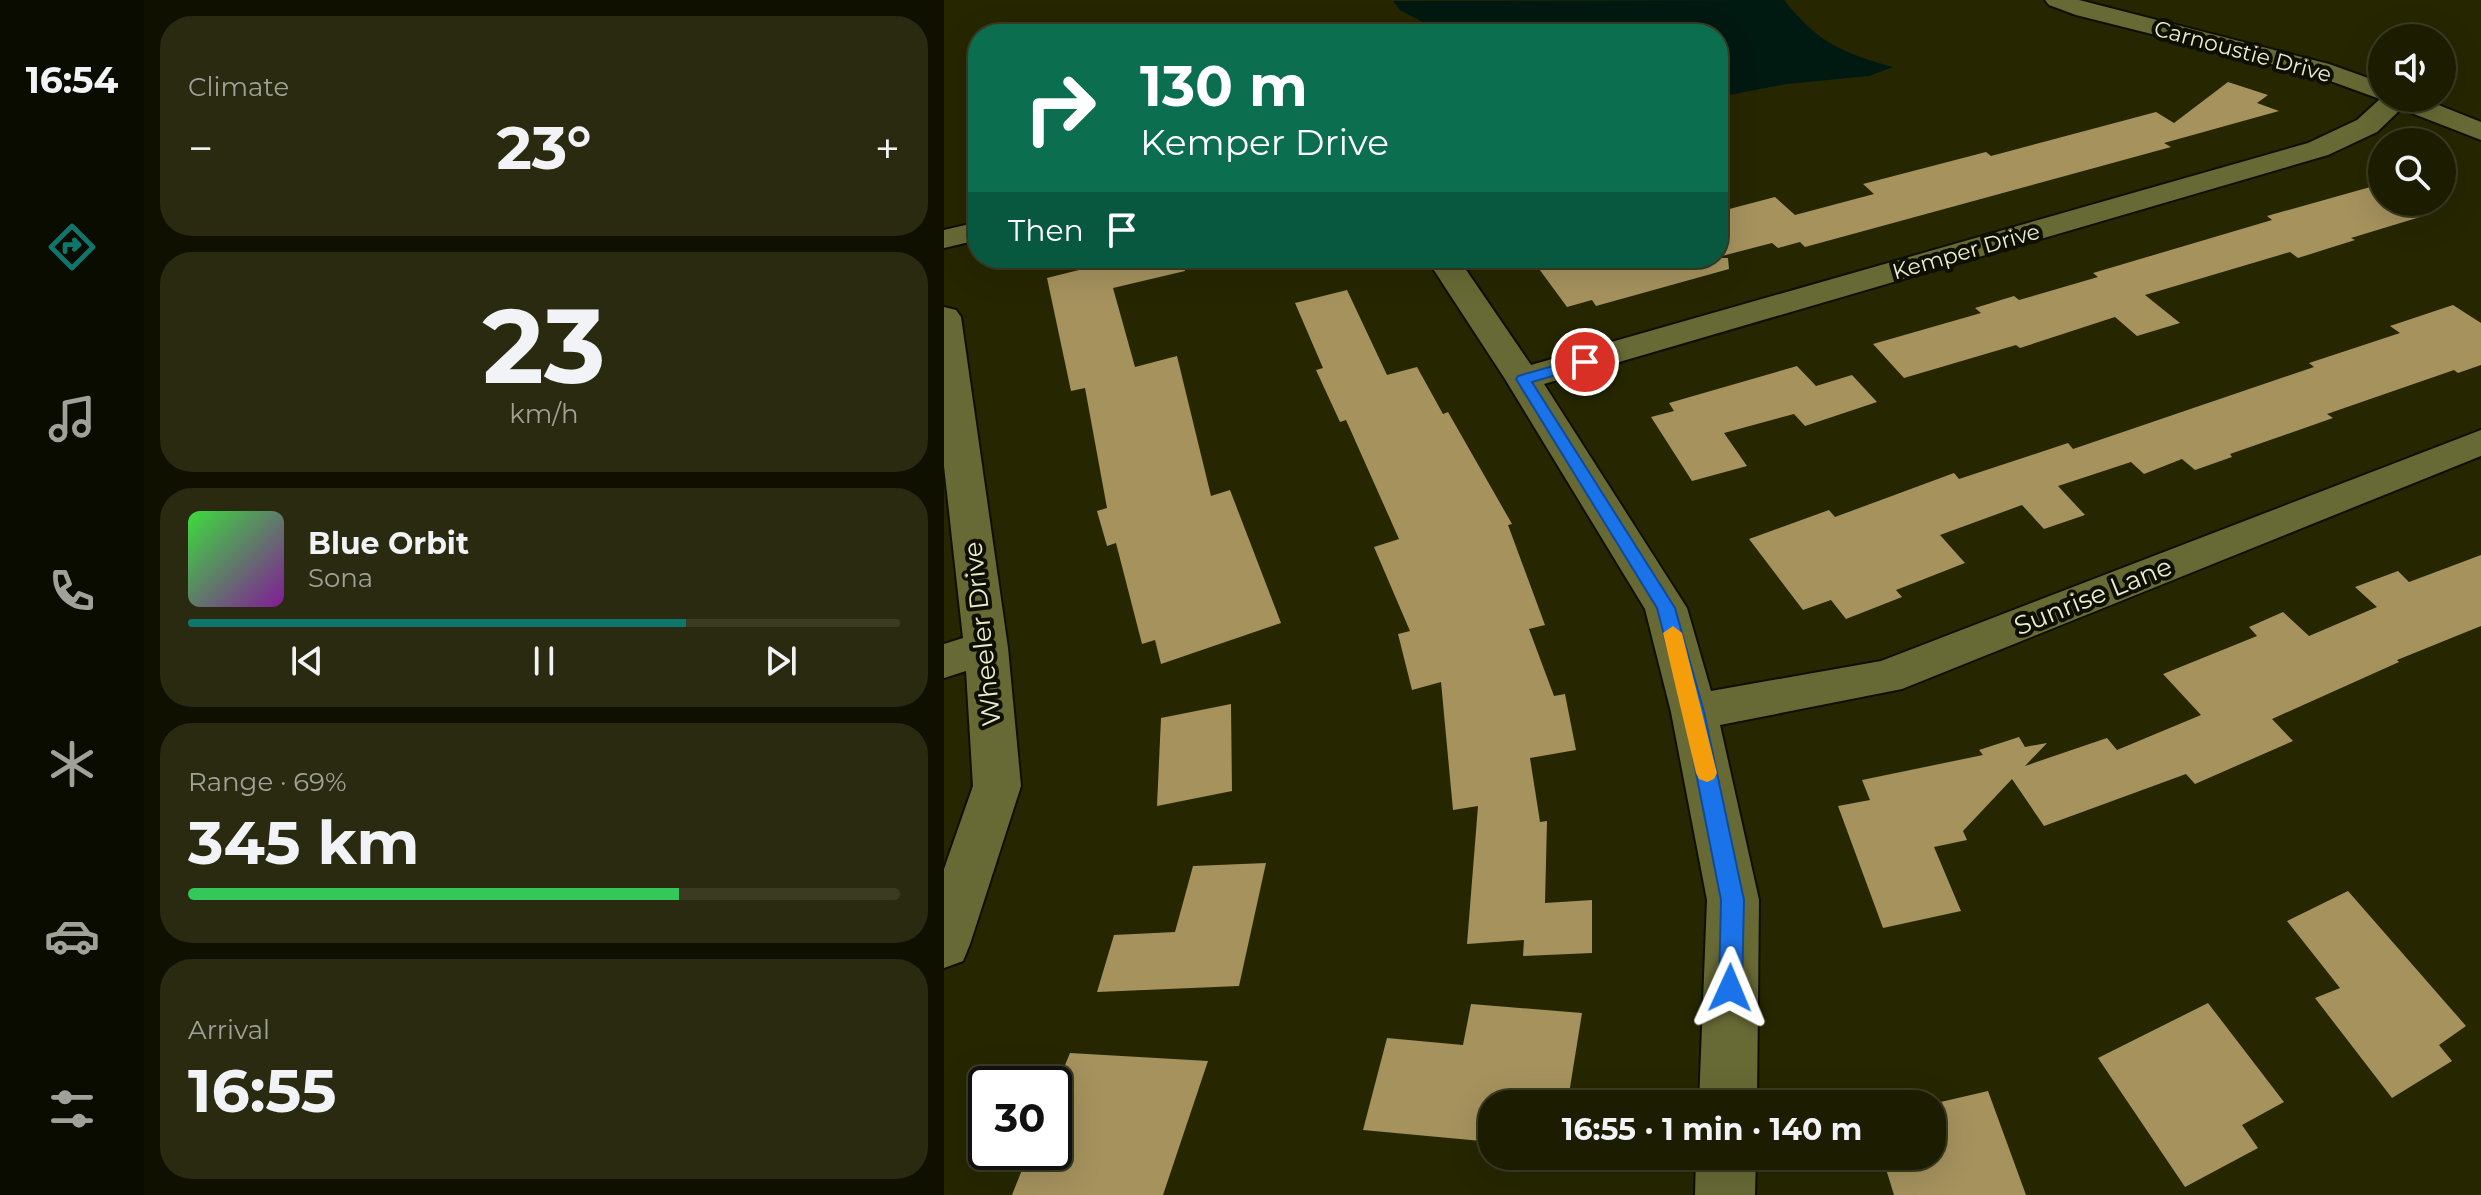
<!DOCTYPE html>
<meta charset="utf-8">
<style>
body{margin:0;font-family:Montserrat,sans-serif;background:#292a0f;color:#f1f3f6;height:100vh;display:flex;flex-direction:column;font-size:30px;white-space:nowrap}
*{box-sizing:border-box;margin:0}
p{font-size:26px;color:#a0a299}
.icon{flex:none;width:44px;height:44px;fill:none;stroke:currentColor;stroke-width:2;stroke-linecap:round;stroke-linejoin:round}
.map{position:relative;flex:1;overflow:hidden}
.details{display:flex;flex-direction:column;gap:16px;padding:16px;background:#0f1000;width:800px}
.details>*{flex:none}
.hud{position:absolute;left:24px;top:24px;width:760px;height:244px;border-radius:32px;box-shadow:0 8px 32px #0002,0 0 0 2px #3a3b22;background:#0b6e4f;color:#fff;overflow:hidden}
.controls{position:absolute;left:1424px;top:24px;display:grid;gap:16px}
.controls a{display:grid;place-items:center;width:88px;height:88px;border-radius:50%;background:#1c1d00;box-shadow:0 8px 32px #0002,0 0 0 2px #3a3b22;font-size:40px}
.speed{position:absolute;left:24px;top:1066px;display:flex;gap:16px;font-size:40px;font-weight:700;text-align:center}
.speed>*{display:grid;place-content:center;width:104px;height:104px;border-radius:50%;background:#1c1d00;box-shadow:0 8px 32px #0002,0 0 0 2px #3a3b22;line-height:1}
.speed .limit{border:4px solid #111;border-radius:12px;background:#fff;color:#111}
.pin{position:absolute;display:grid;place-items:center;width:68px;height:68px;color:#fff;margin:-34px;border:4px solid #fff;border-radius:50%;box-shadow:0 2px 8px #0007}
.me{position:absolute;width:88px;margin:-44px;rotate:1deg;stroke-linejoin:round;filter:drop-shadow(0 0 6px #0008)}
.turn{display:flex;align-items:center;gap:28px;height:168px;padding:0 40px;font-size:36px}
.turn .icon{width:104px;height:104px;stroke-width:2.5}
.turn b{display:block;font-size:56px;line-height:68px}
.then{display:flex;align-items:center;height:76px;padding:0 40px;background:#0003;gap:16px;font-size:30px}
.big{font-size:60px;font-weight:700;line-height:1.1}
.details .card{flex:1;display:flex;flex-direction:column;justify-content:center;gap:12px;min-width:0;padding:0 28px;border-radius:32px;background:#292a0f}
.details .dial{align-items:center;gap:0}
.dial b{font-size:104px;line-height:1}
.song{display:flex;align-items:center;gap:24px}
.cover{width:96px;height:96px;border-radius:12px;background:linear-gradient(135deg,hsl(120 70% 55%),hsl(290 70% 35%))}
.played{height:8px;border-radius:4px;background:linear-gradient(90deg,#0f766e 70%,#3a3b22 70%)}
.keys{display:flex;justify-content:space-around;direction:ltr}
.heat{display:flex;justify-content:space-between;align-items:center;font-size:44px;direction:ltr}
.charge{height:12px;border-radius:6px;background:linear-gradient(90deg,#34c759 69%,#3a3b22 0)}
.trip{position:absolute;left:534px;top:1090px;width:468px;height:80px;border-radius:32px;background:#1c1d00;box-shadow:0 8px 32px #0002,0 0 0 2px #3a3b22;font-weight:700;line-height:80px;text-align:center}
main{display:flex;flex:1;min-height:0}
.tab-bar{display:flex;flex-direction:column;width:144px;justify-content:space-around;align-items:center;background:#0b0c00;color:#a0a299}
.tab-bar .icon{width:56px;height:56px}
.tab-bar .active{color:#0f766e}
.tab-bar b{font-size:36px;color:#f1f3f6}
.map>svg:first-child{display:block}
</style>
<main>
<nav class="tab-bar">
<b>16:54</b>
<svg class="icon active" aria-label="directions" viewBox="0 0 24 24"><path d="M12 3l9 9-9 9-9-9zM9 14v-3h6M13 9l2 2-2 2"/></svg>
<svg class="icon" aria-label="music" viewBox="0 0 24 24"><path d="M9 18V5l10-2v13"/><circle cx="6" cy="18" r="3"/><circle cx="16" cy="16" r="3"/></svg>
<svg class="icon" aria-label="phone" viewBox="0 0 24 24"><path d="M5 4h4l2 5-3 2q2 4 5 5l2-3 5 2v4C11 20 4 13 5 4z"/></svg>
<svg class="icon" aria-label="climate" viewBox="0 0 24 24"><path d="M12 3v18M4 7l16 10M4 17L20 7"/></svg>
<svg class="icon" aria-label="car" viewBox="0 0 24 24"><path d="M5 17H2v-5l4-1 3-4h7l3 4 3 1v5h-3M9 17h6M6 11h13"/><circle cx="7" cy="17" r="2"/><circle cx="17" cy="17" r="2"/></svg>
<svg class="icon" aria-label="filters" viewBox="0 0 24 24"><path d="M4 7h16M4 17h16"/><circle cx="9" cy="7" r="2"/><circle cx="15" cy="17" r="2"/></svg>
</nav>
<section class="details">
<div class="card"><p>Climate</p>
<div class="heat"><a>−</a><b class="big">23°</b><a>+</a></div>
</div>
<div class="card dial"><b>23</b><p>km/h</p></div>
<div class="card">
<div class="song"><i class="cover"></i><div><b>Blue Orbit</b><p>Sona</p></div></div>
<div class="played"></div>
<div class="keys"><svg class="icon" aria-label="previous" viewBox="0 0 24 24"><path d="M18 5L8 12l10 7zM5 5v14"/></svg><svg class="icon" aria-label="pause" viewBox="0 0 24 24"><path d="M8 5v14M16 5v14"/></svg><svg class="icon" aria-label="next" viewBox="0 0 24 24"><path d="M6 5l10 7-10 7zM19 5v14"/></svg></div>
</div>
<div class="card"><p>Range · 69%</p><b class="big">345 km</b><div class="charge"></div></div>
<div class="card"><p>Arrival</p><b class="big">16:55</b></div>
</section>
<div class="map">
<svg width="1537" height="1195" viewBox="0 0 1537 1195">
<rect width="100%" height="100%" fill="#262700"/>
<path fill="#001911" d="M 840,0 C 873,42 898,53 949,67 L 925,76 L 842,84 L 774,97 L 774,34 L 501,34 L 456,10 L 449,1 Z"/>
<path fill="#a5925d" d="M 1284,82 L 1324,95 L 1313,103 L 1335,111 L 1220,143 L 1227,147 L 861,247 L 856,242 L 834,248 L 828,243 L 774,257 L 774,212 L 831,197 L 851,215 L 930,194 L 919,184 L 1042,152 L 1047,156 L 1212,112 L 1230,123 Z
M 1437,184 L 1438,202 L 1466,202 L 1486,214 L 1407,238 L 1411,240 L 1354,258 L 1346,252 L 1201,295 L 1236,323 L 1193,336 L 1171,317 L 1076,348 L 1072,345 L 960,378 L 929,344 L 1037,313 L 1031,308 L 1070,296 L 1075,300 L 1154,277 L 1149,273 L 1328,220 L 1323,216 Z
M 132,258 L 239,258 L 241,271 L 169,288 L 191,367 L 233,356 L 267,496 L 286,490 L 337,623 L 217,664 L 211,640 L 198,644 L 172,543 L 163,546 L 153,511 L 163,508 L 141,388 L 127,391 L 103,278 L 135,270 Z
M 587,258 L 784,258 L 785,269 L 652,306 L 648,300 L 623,307 Z
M 403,290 L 443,375 L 473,367 L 499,414 L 504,412 L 568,524 L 564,525 L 601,625 L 585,629 L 610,696 L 621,694 L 632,750 L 586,758 L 596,822 L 603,821 L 601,903 L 648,900 L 648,953 L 579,956 L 580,940 L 523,944 L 534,806 L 509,810 L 497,682 L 468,690 L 454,634 L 466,631 L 430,547 L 455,539 L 402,420 L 396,422 L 372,370 L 379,368 L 351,303 Z
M 1509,305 L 1537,323 L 1537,365 L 1514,373 L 1510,370 L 1383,414 L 1389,418 L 1286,454 L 1288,457 L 1251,470 L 1238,459 L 1200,474 L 1187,462 L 1114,486 L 1141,515 L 1100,529 L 1078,505 L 996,535 L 1021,563 L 952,590 L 958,597 L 902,619 L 887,600 L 859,610 L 805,539 L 885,510 L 891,517 L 1010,473 L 1015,479 L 1124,443 L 1129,449 L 1370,367 L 1365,363 L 1456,333 L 1446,326 Z
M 853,366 L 872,386 L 908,375 L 933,402 L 861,426 L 850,414 L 780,433 L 803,466 L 748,481 L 707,417 L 730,411 L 725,403 Z
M 1537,555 L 1537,626 L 1453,660 L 1455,662 L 1328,719 L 1349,741 L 1251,784 L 1242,774 L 1100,826 L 1068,779 L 1019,831 L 1023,840 L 990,847 L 1017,911 L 939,928 L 894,806 L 926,800 L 918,780 L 1039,755 L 1035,750 L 1075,737 L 1081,747 L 1103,743 L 1081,766 L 1163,738 L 1173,750 L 1257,715 L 1219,674 L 1313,636 L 1305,627 L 1339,612 L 1365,636 L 1433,607 L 1411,587 L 1454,571 L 1465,582 Z
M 287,704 L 288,791 L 213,806 L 217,718 Z
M 322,863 L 295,986 L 153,992 L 170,935 L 231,932 L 249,866 Z
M 1404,891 L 1522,1026 L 1495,1045 L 1508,1061 L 1448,1098 L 1371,998 L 1396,988 L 1343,921 Z
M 1264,1003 L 1340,1102 L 1298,1125 L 1314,1148 L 1241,1187 L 1154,1058 Z
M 527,1004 L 638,1013 L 624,1100 L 595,1098 L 593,1104 L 548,1104 L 548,1142 L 419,1130 L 443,1038 L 519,1045 Z
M 126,1053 L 264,1061 L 219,1195 L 68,1195 L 85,1152 L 110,1152 L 110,1092 Z
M 1044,1091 L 1082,1195 L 950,1195 L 938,1156 L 988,1156 L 988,1104 Z"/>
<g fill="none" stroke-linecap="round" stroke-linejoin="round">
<g stroke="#0f0f00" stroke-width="4">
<path id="minor" d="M 1101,0 L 1135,0 L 1385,64 L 1438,83 L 1438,98 L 1477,98 L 1537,122 L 1537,140 L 1457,109 L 1433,132 L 1384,155 L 600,384 L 743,608 L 767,691 L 937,661 L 1537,430 L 1537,456 L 958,689 L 776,725 L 815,900 L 813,1104 L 755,1104 L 763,900 L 727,712 L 701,609 L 561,379 L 482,258 L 514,258 L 587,365 L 1364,143 L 1413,120 L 1436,99 L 1367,74 L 1132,15 L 1105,5 Z
M 34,222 L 34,240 L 0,248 L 0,230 Z
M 0,307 L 12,310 L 17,317 L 64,648 L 77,786 L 26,944 L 19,961 L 0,968 L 0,869 L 29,786 L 22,671 L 0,678 L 0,644 L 19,638 L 0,466 Z
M 752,1156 L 812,1156 L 811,1195 L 751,1195 Z"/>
</g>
<use href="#minor" fill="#686a35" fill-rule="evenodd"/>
</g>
<path fill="#1a73e8" stroke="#114b97" stroke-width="2" d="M 641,357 L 646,359 L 646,365 L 588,382 L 731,608 L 760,712 L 800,900 L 798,988 L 795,995 L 786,999 L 778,995 L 775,988 L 777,900 L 740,712 L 713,608 L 572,379 L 574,376 Z"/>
<path fill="#f59e0b" d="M 729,626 L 738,633 L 773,773 L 770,779 L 763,782 L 755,779 L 752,773 L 719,633 Z"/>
<g text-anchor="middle" stroke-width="8" stroke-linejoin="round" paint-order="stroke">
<g font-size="22" fill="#eaeccf" stroke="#0f0f00">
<text transform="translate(1299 51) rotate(15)" y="8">Carnoustie Drive</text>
<text transform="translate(1022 251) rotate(-16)" y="8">Kemper Drive</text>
</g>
<g font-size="26" fill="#eaeccf" stroke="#0f0f00">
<text transform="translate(1149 596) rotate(-22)" y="9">Sunrise Lane</text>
<text transform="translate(38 634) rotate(-96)" y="9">Wheeler Drive</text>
</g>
</g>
</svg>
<div class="controls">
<a><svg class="icon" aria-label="sound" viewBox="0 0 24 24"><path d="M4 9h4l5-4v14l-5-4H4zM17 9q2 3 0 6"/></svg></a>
<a><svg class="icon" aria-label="search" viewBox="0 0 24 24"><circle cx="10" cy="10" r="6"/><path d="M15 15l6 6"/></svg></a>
</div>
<div class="speed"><div class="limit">30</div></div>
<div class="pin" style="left:641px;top:362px;background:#d93025"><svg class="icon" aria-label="arrive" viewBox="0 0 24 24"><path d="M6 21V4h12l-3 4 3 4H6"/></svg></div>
<svg class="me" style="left:786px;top:988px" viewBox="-20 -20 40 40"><path d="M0-17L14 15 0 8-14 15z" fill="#1a73e8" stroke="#fff" stroke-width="4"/></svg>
<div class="trip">16:55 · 1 min · 140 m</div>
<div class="hud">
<div class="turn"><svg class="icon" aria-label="right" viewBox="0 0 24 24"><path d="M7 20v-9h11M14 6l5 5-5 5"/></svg><div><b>130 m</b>Kemper Drive</div></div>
<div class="then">Then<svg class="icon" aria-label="arrive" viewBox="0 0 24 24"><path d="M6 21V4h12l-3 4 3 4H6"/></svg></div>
</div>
</div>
</main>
